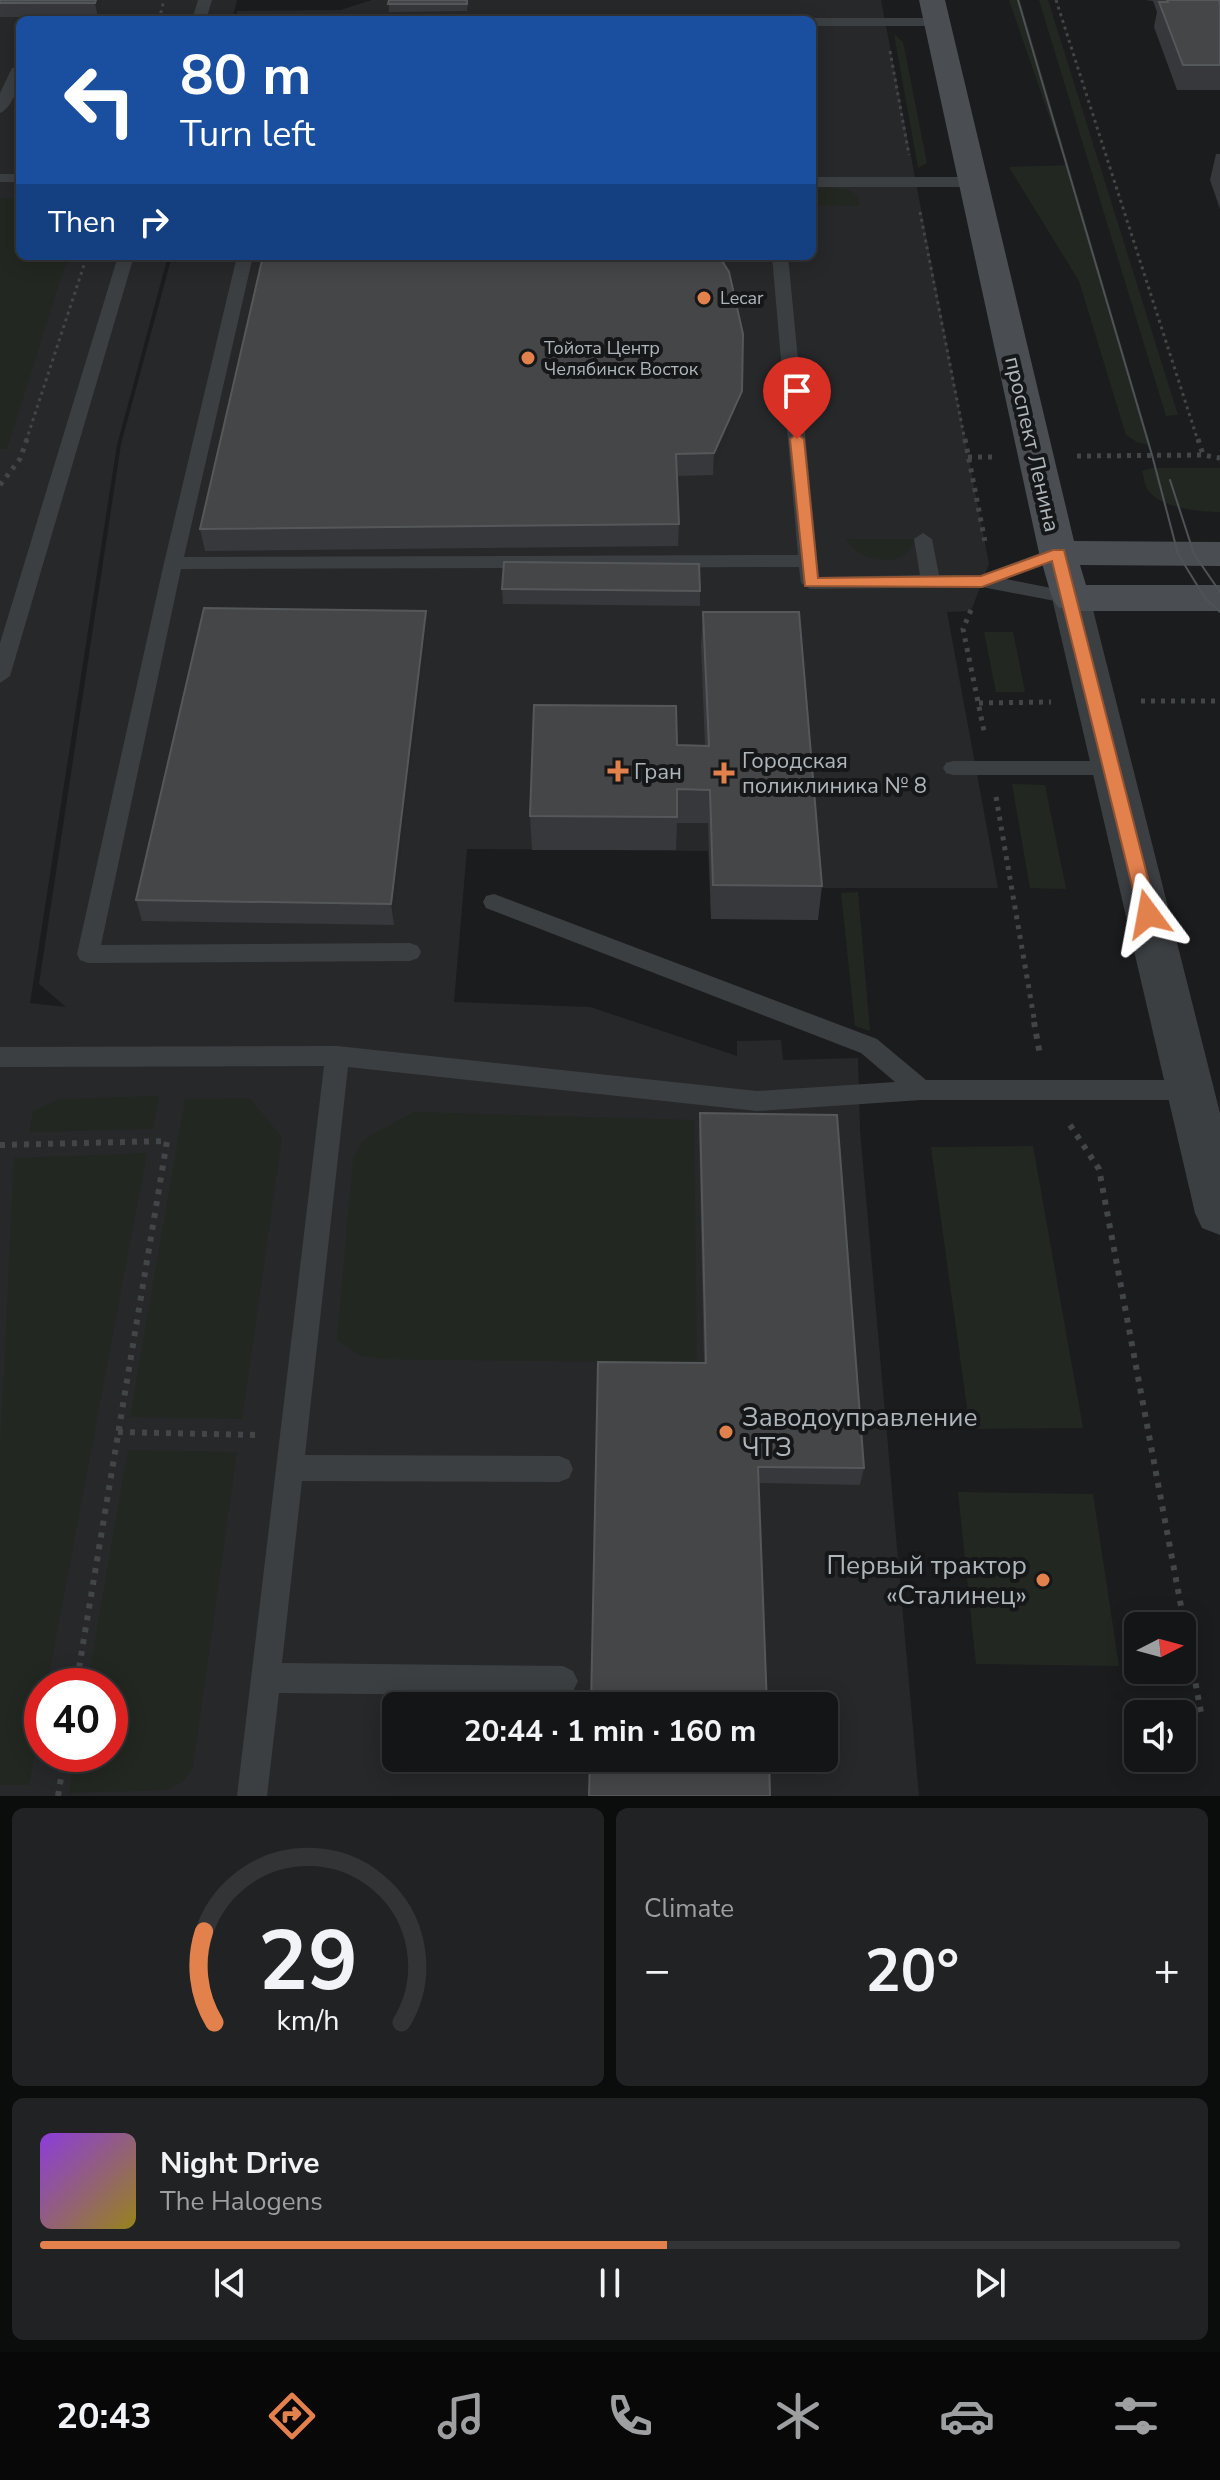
<!DOCTYPE html>
<meta charset="utf-8">
<style>
body{margin:0;font-family:"Nunito Sans",sans-serif;background:#212223;color:#f1f3f6;height:100vh;display:flex;flex-direction:column;font-size:30px;white-space:nowrap}
*{box-sizing:border-box;margin:0}
p{font-size:26px;color:#9d9fa1}
.icon{flex:none;width:44px;height:44px;fill:none;stroke:currentColor;stroke-width:2;stroke-linecap:round;stroke-linejoin:round}
.map{position:relative;height:1796px;overflow:hidden}
.details{display:flex;flex-direction:column;gap:12px;padding:12px;background:#0b0c0c;flex:1}
.details>*{flex:none}
.guide{position:absolute;left:16px;top:16px;width:800px;height:244px;border-radius:12px;box-shadow:0 4px 20px #0003,0 0 0 2px #333435;background:#1a4fa0;color:#fff;overflow:hidden}
.needle{width:52px;rotate:84deg}
.tools{position:absolute;left:1124px;top:1612px;display:grid;gap:16px}
.tools a{display:grid;place-items:center;width:72px;height:72px;border-radius:12px;background:#141516;box-shadow:0 4px 20px #0003,0 0 0 2px #333435;font-size:40px}
.speed{position:absolute;left:24px;top:1668px;display:flex;gap:16px;font-size:40px;font-weight:700;text-align:center}
.speed>*{display:grid;place-content:center;width:104px;height:104px;border-radius:50%;background:#141516;box-shadow:0 4px 20px #0003,0 0 0 2px #333435;line-height:1}
.speed .limit{border:12px solid #d22;background:#fff;color:#111}
.pin{position:absolute;display:grid;place-items:center;width:68px;height:68px;color:#fff;margin:-82px -34px;border-radius:50% 50% 50% 0;rotate:-45deg;box-shadow:0 0 8px #0007}
.pin .icon{rotate:45deg}
.me{position:absolute;width:88px;margin:-44px;rotate:347deg;stroke-linejoin:round;filter:drop-shadow(0 0 6px #0008)}
.turn{display:flex;align-items:center;gap:28px;height:168px;padding:0 32px;font-size:36px}
.turn .icon{width:104px;height:104px;stroke-width:2.5}
.turn b{display:block;font-size:56px;line-height:68px}
.then{display:flex;align-items:center;height:76px;padding:0 32px;background:#0003;gap:16px;font-size:30px}
.big{font-size:60px;font-weight:700;line-height:1.1}
.details .tile{flex:1;display:flex;flex-direction:column;justify-content:center;gap:12px;min-width:0;padding:0 28px;border-radius:12px;background:#212223}
.details .dial{align-items:center;gap:0}
.dial svg{height:208px;overflow:visible;fill:none;stroke:#333435;stroke-width:7;stroke-linecap:round;text-anchor:middle}
.dial text{fill:#f1f3f6;stroke:none}
.song{display:flex;align-items:center;gap:24px}
.cover{width:96px;height:96px;border-radius:12px;background:linear-gradient(135deg,hsl(270 70% 55%),hsl(50 70% 35%))}
.played{height:8px;border-radius:4px;background:linear-gradient(90deg,#e3814d 55%,#333435 55%)}
.keys{display:flex;justify-content:space-around;direction:ltr}
.heat{display:flex;justify-content:space-between;align-items:center;font-size:44px;direction:ltr}
.details .tiles{flex:1;display:grid;gap:12px;grid-template-columns:1fr 1fr}
.tile:last-child{grid-column:span 2}
.trip{position:absolute;left:382px;top:1692px;width:456px;height:80px;border-radius:12px;background:#141516;box-shadow:0 4px 20px #0003,0 0 0 2px #333435;font-weight:700;line-height:80px;text-align:center}
.menu{display:flex;height:128px;justify-content:space-around;align-items:center;background:#080809;color:#9d9fa1}
.menu .icon{width:56px;height:56px}
.menu .selected{color:#e3814d}
.menu b{font-size:36px;color:#f1f3f6}
.map>svg:first-child{display:block}
</style>
<div class="map">
<svg width="1220" height="1796" viewBox="0 0 1220 1796">
<rect width="100%" height="100%" fill="#1b1c1d"/>
<path fill="#27282a" fill-rule="evenodd" d="M 0,0 L 237,0 L 232,20 L 20,20 L 20,256 L 168,256 L 117,445 L 30,1003 L 66,1007 L 39,984 L 121,444 L 172,256 L 812,256 L 812,20 L 235,20 L 237,11 L 340,10 L 372,0 L 881,0 L 989,564 L 971,611 L 947,612 L 998,888 L 816,888 L 818,920 L 711,919 L 708,851 L 467,849 L 454,1002 L 590,1007 L 737,1056 L 737,1041 L 781,1040 L 783,1060 L 858,1058 L 860,1130 L 919,1796 L 0,1796 ZM 42,1686 L 110,1686 L 110,1754 L 42,1754 ZM 396,1706 L 824,1706 L 824,1758 L 396,1758 Z"/>
<path fill="#222821" d="M 1009,0 L 1020,0 L 1151,446 L 1137,442 L 1126,435 L 1079,281 L 1009,167 L 1066,165 Z
M 1039,0 L 1048,0 L 1178,415 L 1166,416 Z
M 894,34 L 903,42 L 927,163 L 918,168 Z
M 827,187 L 849,190 L 857,195 L 860,206 L 812,205 L 812,189 Z
M 0,198 L 20,198 L 20,256 L 68,256 L 7,449 L 0,449 Z
M 1152,468 L 1220,468 L 1220,512 C 1200,512 1160,508 1148,490 C 1144,485 1144,476 1142,471 Z
M 846,539 L 914,539 C 907,571 857,563 846,539 Z
M 984,632 L 1013,632 L 1025,692 L 996,692 Z
M 1012,784 L 1045,785 L 1066,889 L 1030,888 Z
M 858,892 L 870,1031 L 855,1026 L 841,893 Z
M 159,1096 L 153,1129 L 29,1132 L 33,1111 L 59,1099 Z
M 250,1098 L 282,1138 L 242,1419 L 130,1417 L 185,1099 Z
M 414,1112 L 694,1120 L 697,1363 L 381,1359 L 361,1356 L 337,1340 L 353,1159 L 364,1139 Z
M 1033,1146 L 1083,1428 L 970,1429 L 931,1147 Z
M 147,1153 L 47,1686 L 42,1686 L 42,1715 L 29,1785 L 0,1785 L 0,1453 L 14,1158 Z
M 128,1450 L 237,1452 L 193,1767 L 183,1782 L 166,1790 L 69,1793 L 75,1754 L 110,1754 L 110,1686 L 87,1686 Z
M 958,1492 L 1093,1494 L 1119,1666 L 976,1664 Z"/>
<g fill="none" stroke-linecap="round" stroke-linejoin="round">
<path stroke="#424649" stroke-width="3" stroke-dasharray="3 4" stroke-linecap="butt" d="M 1056,0 L 1198,441
M 159,20 L 164,0
M 890,51 L 909,155
M 920,212 L 965,441
M 26,441 L 87,256"/>
<path stroke="#424649" stroke-width="5" stroke-dasharray="4 6" stroke-linecap="butt" d="M 965,439 L 986,547
M 1198,439 L 1203,455
M 1077,456 L 1203,455 L 1220,458
M 968,457 L 995,457
M 0,485 L 20,459 L 27,439
M 971,610 L 963,629 L 985,736
M 1141,701 L 1220,701
M 979,703 L 1051,702
M 996,797 L 1035,1024"/>
<path stroke="#424649" stroke-width="6" stroke-dasharray="5 7" stroke-linecap="butt" d="M 1034,1022 L 1040,1055
M 1070,1125 L 1099,1169 L 1202,1718
M 0,1145 L 167,1141 L 76,1686
M 118,1432 L 257,1435
M 58,1796 L 65,1754"/>
<path fill="#3c3f42" fill-rule="evenodd" d="M 198,0 L 212,0 L 206,20 L 192,20 Z
M 812,18 L 937,18 L 944,22 L 937,26 L 812,26 L 812,20 L 807,20 Z
M 12,68 L 20,68 C 20,82 14,107 0,113 L 0,93 Z
M 0,174 L 20,174 L 20,182 L 0,182 Z
M 812,177 L 974,177 L 982,182 L 974,187 L 812,187 Z
M 118,256 L 134,256 L 10,676 L 0,683 L 0,643 Z
M 237,256 L 253,256 L 184,557 L 798,555 L 772,256 L 788,256 L 819,577 L 920,575 L 914,539 L 923,533 L 932,539 L 939,575 L 981,575 L 1051,549 L 1065,549 L 1067,553 L 1065,557 L 1006,579 L 1071,592 L 1081,598 L 1071,604 L 982,587 L 810,589 L 801,583 L 799,567 L 181,569 L 101,945 L 410,943 L 418,946 L 421,952 L 418,958 L 410,961 L 88,963 L 80,960 L 77,954 L 164,563 Z
M 953,761 L 1112,761 L 1119,763 L 1122,768 L 1119,773 L 1112,775 L 953,775 L 946,773 L 943,768 L 946,763 Z
M 494,894 L 877,1039 L 926,1080 L 1190,1080 L 1198,1083 L 1202,1090 L 1198,1097 L 1190,1100 L 921,1100 L 757,1111 L 348,1067 L 305,1455 L 559,1456 L 569,1460 L 573,1469 L 569,1478 L 559,1482 L 302,1481 L 282,1663 L 563,1666 L 573,1671 L 578,1681 L 573,1691 L 563,1696 L 279,1693 L 267,1796 L 237,1796 L 324,1066 L 0,1067 L 0,1047 L 337,1046 L 757,1091 L 895,1082 L 861,1053 L 486,908 L 483,902 L 486,896 Z"/>
<path fill="#3c3f42" fill-rule="evenodd" d="M 1071,585 L 1084,589 L 1090,598 L 1220,1113 L 1220,1235 L 1202,1228 L 1195,1213 L 1052,598 L 1058,589 Z"/>
<path fill="#4a4e52" fill-rule="evenodd" d="M 919,0 L 945,0 L 1074,541 L 1220,542 L 1220,566 L 1080,565 L 1086,585 L 1220,585 L 1220,611 L 1071,611 L 1058,607 L 1052,598 L 1039,553 Z"/>
<path stroke="#4f5357" stroke-width="2" d="M 1018,0 L 1152,455 L 1178,554 L 1205,598 L 1220,612
M 1170,480 L 1194,554 L 1220,592"/>
</g>
<path fill="#37383b" d="M 0,0 L 104,0 L 98,17 L 0,17 Z
M 389,0 L 468,0 L 467,11 L 389,12 Z
M 1145,0 L 1219,0 L 1220,3 L 1220,90 L 1177,90 L 1154,27 L 1157,12 L 1153,1 Z
M 1216,154 L 1220,154 L 1220,209 L 1210,180 Z
M 742,391 L 740,412 L 713,475 L 677,476 L 679,524 L 678,546 L 205,551 L 200,529 Z
M 502,589 L 700,591 L 700,606 L 503,604 Z
M 426,611 L 428,633 L 394,925 L 142,921 L 136,900 Z
M 703,612 L 822,886 L 818,920 L 711,919 L 708,823 L 677,823 L 676,850 L 532,850 L 530,816 L 677,745 L 705,746 L 701,646 Z
M 700,1113 L 864,1468 L 860,1485 L 758,1483 L 704,1363 L 699,1133 Z"/>
<path fill="#262729" d="M 96,0 L 104,0 L 98,17 L 95,3 Z
M 742,391 L 740,412 L 713,475 L 714,453 Z
M 426,611 L 428,633 L 394,925 L 391,904 Z"/>
<path fill="#444648" stroke="#55585a" stroke-width="2" d="M 0,0 L 96,0 L 95,3 L 0,3 Z
M 389,0 L 467,0 L 467,4 L 388,4 Z
M 1167,0 L 1219,0 L 1220,3 L 1220,65 L 1183,65 L 1159,2 L 1168,2 Z
M 263,256 L 719,256 L 729,272 L 743,334 L 742,391 L 714,453 L 676,454 L 679,524 L 200,529 Z
M 504,562 L 699,564 L 700,591 L 502,589 Z
M 204,608 L 426,611 L 391,904 L 136,900 Z
M 703,612 L 799,612 L 822,886 L 713,885 L 710,790 L 677,789 L 677,817 L 530,816 L 534,705 L 676,706 L 677,745 L 709,746 Z
M 700,1113 L 837,1115 L 864,1468 L 758,1467 L 767,1706 L 591,1706 L 598,1362 L 706,1363 Z
M 590,1758 L 769,1758 L 770,1796 L 589,1796 Z"/>
<path fill="#e3814d" stroke="#945432" stroke-width="2" d="M 797,434 L 804,439 L 818,578 L 981,576 L 1053,550 L 1064,550 L 1157,914 L 1154,919 L 1141,919 L 1139,914 L 1052,561 L 982,587 L 805,586 L 790,439 Z"/>
<g fill="#e3814d" stroke="#161718" stroke-width="3">
<circle cx="704" cy="298" r="8"/>
<circle cx="528" cy="358" r="8"/>
<path d="M614 759h8v8h8v8h-8v8h-8v-8h-8v-8h8z"/>
<path d="M720 761h8v8h8v8h-8v8h-8v-8h-8v-8h8z"/>
<circle cx="726" cy="1432" r="8"/>
<circle cx="1043" cy="1580" r="8"/>
</g>
<g text-anchor="middle" stroke-width="8" stroke-linejoin="round" paint-order="stroke">
<g font-size="18" fill="#afb6bb" stroke="#161718" text-anchor="start">
<text x="720" y="304">Lecar</text>
<text x="544" y="354">Тойота Центр<tspan x="544" dy="21">Челябинск Восток</tspan></text>
</g>
<g font-size="22" fill="#afb6bb" stroke="#161718">
<text transform="translate(1033 444) rotate(77)" y="8">проспект Ленина</text>
</g>
<g font-size="22" fill="#afb6bb" stroke="#161718" text-anchor="start">
<text x="742" y="768">Городская<tspan x="742" dy="25">поликлиника № 8</tspan></text>
<text x="634" y="779">Гран</text>
</g>
<g font-size="26" fill="#afb6bb" stroke="#161718" text-anchor="start">
<text x="742" y="1426">Заводоуправление<tspan x="742" dy="30">ЧТЗ</tspan></text>
<text x="1027" y="1574" text-anchor="end">Первый трактор<tspan x="1027" dy="30">«Сталинец»</tspan></text>
</g>
</g>
</svg>
<div class="tools">
<a><svg class="needle" viewBox="-14 -14 28 28"><path d="M0-13l5 13h-10z" fill="#e53935"/><path d="M0 13l5-13h-10z" fill="#9d9fa1"/></svg></a>
<a><svg class="icon" aria-label="sound" viewBox="0 0 24 24"><path d="M4 9h4l5-4v14l-5-4H4zM17 9q2 3 0 6"/></svg></a>
</div>
<div class="speed"><div class="limit">40</div></div>
<div class="pin" style="left:797px;top:439px;background:#d93025"><svg class="icon" aria-label="arrive" viewBox="0 0 24 24"><path d="M6 21V4h12l-3 4 3 4H6"/></svg></div>
<svg class="me" style="left:1148px;top:914px" viewBox="-20 -20 40 40"><path d="M0-17L14 15 0 8-14 15z" fill="#e3814d" stroke="#fff" stroke-width="4"/></svg>
<div class="trip">20:44 · 1 min · 160 m</div>
<div class="guide">
<div class="turn"><svg class="icon" aria-label="left" viewBox="0 0 24 24"><path d="M17 20v-9H6M10 6l-5 5 5 5"/></svg><div><b>80 m</b>Turn left</div></div>
<div class="then">Then<svg class="icon" aria-label="right" viewBox="0 0 24 24"><path d="M7 20v-9h11M14 6l5 5-5 5"/></svg></div>
</div>
</div>
<section class="details">
<div class="tiles">
<div class="tile dial"><svg viewBox="0 0 100 80">
<path d="M14 69A42 42 0 1 1 86 69"/>
<path d="M14 69A42 42 0 0 1 10 34" stroke="#e3814d"/>
<text x="50" y="56" font-size="32" font-weight="700">29</text>
<text x="50" y="72" font-size="11">km/h</text>
</svg></div>
<div class="tile"><p>Climate</p>
<div class="heat"><a>−</a><b class="big">20°</b><a>+</a></div>
</div>
<div class="tile">
<div class="song"><i class="cover"></i><div><b>Night Drive</b><p>The Halogens</p></div></div>
<div class="played"></div>
<div class="keys"><svg class="icon" aria-label="previous" viewBox="0 0 24 24"><path d="M18 5L8 12l10 7zM5 5v14"/></svg><svg class="icon" aria-label="pause" viewBox="0 0 24 24"><path d="M8 5v14M16 5v14"/></svg><svg class="icon" aria-label="next" viewBox="0 0 24 24"><path d="M6 5l10 7-10 7zM19 5v14"/></svg></div>
</div>
</div>
</section>
<nav class="menu">
<b>20:43</b>
<svg class="icon selected" aria-label="directions" viewBox="0 0 24 24"><path d="M12 3l9 9-9 9-9-9zM9 14v-3h6M13 9l2 2-2 2"/></svg>
<svg class="icon" aria-label="music" viewBox="0 0 24 24"><path d="M9 18V5l10-2v13"/><circle cx="6" cy="18" r="3"/><circle cx="16" cy="16" r="3"/></svg>
<svg class="icon" aria-label="phone" viewBox="0 0 24 24"><path d="M5 4h4l2 5-3 2q2 4 5 5l2-3 5 2v4C11 20 4 13 5 4z"/></svg>
<svg class="icon" aria-label="climate" viewBox="0 0 24 24"><path d="M12 3v18M4 7l16 10M4 17L20 7"/></svg>
<svg class="icon" aria-label="car" viewBox="0 0 24 24"><path d="M5 17H2v-5l4-1 3-4h7l3 4 3 1v5h-3M9 17h6M6 11h13"/><circle cx="7" cy="17" r="2"/><circle cx="17" cy="17" r="2"/></svg>
<svg class="icon" aria-label="filters" viewBox="0 0 24 24"><path d="M4 7h16M4 17h16"/><circle cx="9" cy="7" r="2"/><circle cx="15" cy="17" r="2"/></svg>
</nav>
